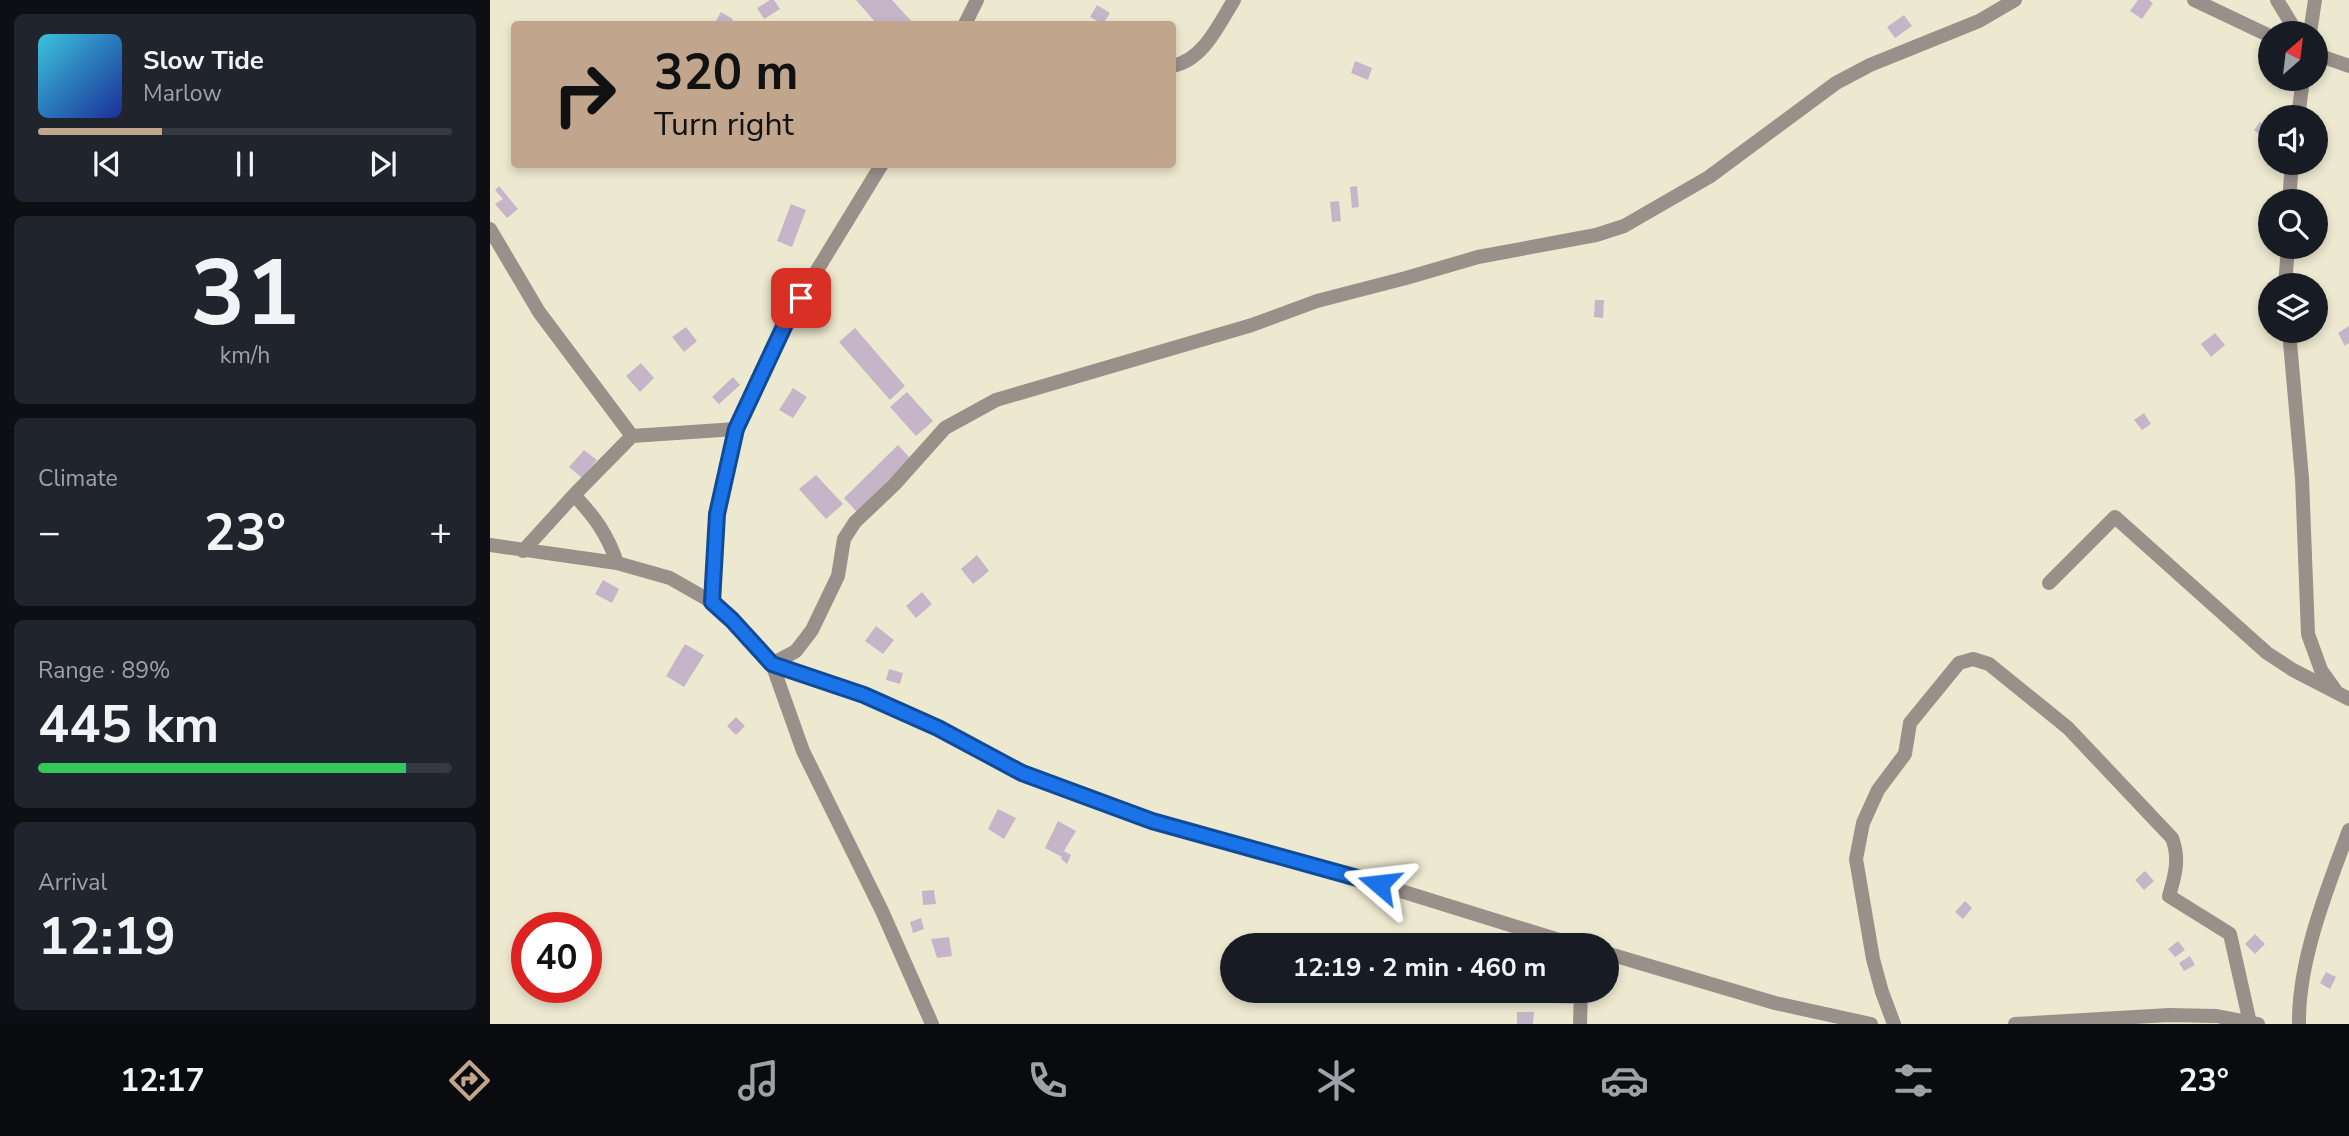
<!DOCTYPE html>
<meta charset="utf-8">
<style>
body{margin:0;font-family:"Nunito Sans",sans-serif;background:#20242c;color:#f1f3f6;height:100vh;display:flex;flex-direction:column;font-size:26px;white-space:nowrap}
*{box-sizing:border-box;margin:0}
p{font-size:23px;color:#9ea1a6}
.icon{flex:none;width:38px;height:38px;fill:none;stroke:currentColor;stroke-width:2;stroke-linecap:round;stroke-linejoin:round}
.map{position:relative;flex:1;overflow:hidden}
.details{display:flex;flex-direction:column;gap:14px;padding:14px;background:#0d0f14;width:490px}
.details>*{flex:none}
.hud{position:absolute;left:21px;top:21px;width:665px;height:147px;border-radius:7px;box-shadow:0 4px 10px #0003;background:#c1a68d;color:#111;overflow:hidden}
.needle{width:46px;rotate:28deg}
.fabs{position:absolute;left:1768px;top:21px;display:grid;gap:14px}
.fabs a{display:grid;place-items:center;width:70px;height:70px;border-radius:50%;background:#171b24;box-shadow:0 4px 10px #0003;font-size:35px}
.speed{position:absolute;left:21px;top:912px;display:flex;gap:14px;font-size:35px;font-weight:700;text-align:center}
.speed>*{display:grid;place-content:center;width:91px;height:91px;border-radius:50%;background:#171b24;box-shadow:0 4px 10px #0003;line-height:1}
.speed .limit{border:10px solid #d22;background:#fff;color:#111}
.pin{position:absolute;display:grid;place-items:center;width:60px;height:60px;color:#fff;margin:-30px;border-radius:14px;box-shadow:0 4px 10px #0006}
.me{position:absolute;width:77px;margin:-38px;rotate:287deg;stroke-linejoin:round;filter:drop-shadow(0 0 5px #0008)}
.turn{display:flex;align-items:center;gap:24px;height:147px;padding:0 28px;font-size:32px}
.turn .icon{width:91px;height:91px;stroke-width:2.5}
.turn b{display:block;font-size:49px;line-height:60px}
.big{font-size:52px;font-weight:700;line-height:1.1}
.details .card{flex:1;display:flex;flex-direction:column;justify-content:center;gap:10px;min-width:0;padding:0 24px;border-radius:10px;background:#20242c}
.details .dial{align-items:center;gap:0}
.dial b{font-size:91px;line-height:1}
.song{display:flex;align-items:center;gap:21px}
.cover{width:84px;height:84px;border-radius:10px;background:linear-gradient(135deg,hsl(190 70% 55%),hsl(230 70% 35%))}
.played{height:7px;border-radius:4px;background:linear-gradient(90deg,#c1a68d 30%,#363941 30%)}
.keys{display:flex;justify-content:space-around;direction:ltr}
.heat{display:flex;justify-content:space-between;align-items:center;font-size:38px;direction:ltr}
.charge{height:10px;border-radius:5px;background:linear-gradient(90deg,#34c759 89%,#363941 0)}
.trip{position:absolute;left:730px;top:933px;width:399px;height:70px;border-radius:35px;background:#171b24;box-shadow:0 4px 10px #0003;font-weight:700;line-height:70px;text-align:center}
.menu{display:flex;height:112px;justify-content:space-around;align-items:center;background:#090b0e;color:#9ea1a6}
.menu .icon{width:49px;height:49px}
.menu .active{color:#c1a68d}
.menu b{font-size:32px;color:#f1f3f6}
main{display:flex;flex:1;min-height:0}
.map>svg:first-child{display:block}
</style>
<main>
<section class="details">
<div class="card">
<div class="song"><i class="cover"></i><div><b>Slow Tide</b><p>Marlow</p></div></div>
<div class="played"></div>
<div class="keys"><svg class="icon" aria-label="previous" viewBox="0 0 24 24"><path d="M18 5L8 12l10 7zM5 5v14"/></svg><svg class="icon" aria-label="pause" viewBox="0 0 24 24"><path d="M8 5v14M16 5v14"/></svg><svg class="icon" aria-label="next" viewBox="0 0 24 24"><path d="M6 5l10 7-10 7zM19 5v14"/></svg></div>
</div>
<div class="card dial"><b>31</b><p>km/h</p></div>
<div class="card"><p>Climate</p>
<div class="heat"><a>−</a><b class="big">23°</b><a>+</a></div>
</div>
<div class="card"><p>Range · 89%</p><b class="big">445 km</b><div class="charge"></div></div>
<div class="card"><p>Arrival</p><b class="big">12:19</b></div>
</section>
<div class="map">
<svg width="1859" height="1024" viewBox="0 0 1859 1024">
<rect width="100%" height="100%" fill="#ede9d0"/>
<path fill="#c6b5c9" d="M 280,0 L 284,0 L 290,9 L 274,19 L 267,8 Z
M 366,0 L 402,0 L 424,24 L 385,24 L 386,23 Z
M 1648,0 L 1659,0 L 1663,3 L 1652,19 L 1640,11 Z
M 607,5 L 620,13 L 613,24 L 600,17 Z
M 231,12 L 243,19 L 240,24 L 224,24 Z
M 1414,15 L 1422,26 L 1405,38 L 1397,27 Z
M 865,61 L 882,68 L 878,80 L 861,73 Z
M 1770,122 L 1780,129 L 1780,135 L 1776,140 L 1764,130 Z
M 9,186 L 28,209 L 17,218 L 5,204 L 13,199 L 5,190 Z
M 867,186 L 869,207 L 862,208 L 860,187 Z
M 849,201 L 851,221 L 842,222 L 840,202 Z
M 301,204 L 316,210 L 302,247 L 287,241 Z
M 1105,300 L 1114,300 L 1113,318 L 1104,317 Z
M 1859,326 L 1859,343 L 1855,346 L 1848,333 Z
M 196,327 L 207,341 L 194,352 L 182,337 Z
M 365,328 L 415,386 L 400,400 L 349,342 Z
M 1725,333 L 1735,345 L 1721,357 L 1711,344 Z
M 151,363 L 164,378 L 150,392 L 136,376 Z
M 243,377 L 250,385 L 229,404 L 222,397 Z
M 303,388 L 317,397 L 303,418 L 289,410 Z
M 417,392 L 443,421 L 426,436 L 400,407 Z
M 1654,413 L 1661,424 L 1652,430 L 1644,420 Z
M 408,445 L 421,459 L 367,512 L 354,498 Z
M 94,450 L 107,460 L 92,478 L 79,467 Z
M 326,475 L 353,504 L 336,519 L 309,489 Z
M 487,555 L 499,571 L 483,584 L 471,569 Z
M 113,580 L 129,589 L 122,603 L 105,594 Z
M 432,592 L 442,604 L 426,618 L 416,606 Z
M 386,626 L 404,640 L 393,654 L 375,641 Z
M 195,644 L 214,655 L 194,687 L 176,676 Z
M 399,669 L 413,673 L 410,684 L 396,680 Z
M 246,717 L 255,726 L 246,735 L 237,726 Z
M 508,809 L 526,818 L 514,839 L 498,829 Z
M 568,821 L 586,831 L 574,851 L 581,855 L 577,864 L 571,859 L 572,857 L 555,848 Z
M 1655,871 L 1664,881 L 1654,890 L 1645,880 Z
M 444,890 L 446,904 L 433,905 L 432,891 Z
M 1475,901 L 1482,908 L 1473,919 L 1465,912 Z
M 431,918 L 434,929 L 423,933 L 420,922 Z
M 1765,934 L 1775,944 L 1765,954 L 1755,944 Z
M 459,937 L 462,956 L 447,958 L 441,939 Z
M 1688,941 L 1695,950 L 1685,957 L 1678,949 Z
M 1700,956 L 1705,965 L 1694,971 L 1689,963 Z
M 1836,972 L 1846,977 L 1840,989 L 1830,983 Z
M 1066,991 L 1084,992 L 1083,1004 L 1065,1003 Z
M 1027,1012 L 1044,1012 L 1043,1024 L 1027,1024 Z"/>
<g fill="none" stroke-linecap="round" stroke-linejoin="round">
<path stroke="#999089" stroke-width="14" d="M 1704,0 L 1780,36
M 1787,0 L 1807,33
M 1820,33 L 1825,0
M 1825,54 L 1859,66
M 682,66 C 713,61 729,24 744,0
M 1808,117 L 1813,79
M 1799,201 L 1802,163
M 0,229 L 49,312 L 142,436
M 1795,285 L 1798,247
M 1799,331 L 1812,478 L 1818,634 L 1831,670 L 1846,691
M 84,495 L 142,436 L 246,429
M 0,545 L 127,563 L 180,578 L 222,602
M 33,551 L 84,495 C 104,516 118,535 127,563
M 1559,583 L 1625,517 L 1777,653 L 1803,670 L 1859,699
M 282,664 L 306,651 L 322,630 L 348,576 L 354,539 L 365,522 L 404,485 L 455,428 L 506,400 L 762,325 L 827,301 L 916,278 L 988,257 L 1106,235 L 1134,226 L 1219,177 L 1346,83 L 1380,65 L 1489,21 L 1525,0
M 1090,1024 L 1091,990
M 1404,1024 L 1392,992 L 1383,959 L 1366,859 L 1373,823 L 1388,790 L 1415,754 L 1420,723 L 1469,663 L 1483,659 L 1499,664 L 1578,728 L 1682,838 C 1690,858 1685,876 1679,896 L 1740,934 L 1760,1023
M 1809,1024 C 1808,961 1837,889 1859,830"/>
<path stroke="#999089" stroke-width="14" d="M 475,24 L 487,0
M 392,164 L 299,316 L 246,429 L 227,514 L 222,602 L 242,620 L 282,664 L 313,751 L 392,911 L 442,1024
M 282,664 L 374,695 L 448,728 L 532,773 L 661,821 L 840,869 L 1085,945
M 1116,953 L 1285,1003 L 1381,1024
M 1525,1024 L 1679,1015 L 1727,1016 L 1768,1024"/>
</g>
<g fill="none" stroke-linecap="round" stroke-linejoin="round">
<g stroke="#114b97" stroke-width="18">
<path id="route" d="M 311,298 L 299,316 L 246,429 L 227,514 L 222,602 L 242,620 L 282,664 L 374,695 L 448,728 L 532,773 L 662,821 L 889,884"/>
</g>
<use href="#route" stroke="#1a73e8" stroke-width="12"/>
</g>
</svg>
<div class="fabs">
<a><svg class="needle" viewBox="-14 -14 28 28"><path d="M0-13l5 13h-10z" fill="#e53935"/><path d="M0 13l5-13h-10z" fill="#9ea1a6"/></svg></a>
<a><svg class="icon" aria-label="sound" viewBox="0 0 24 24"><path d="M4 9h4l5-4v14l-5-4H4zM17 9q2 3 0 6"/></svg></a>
<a><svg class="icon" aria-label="search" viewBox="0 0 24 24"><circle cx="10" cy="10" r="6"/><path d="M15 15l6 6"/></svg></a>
<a><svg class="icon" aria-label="layers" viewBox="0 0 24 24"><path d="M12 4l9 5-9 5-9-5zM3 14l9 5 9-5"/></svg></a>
</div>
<div class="speed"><div class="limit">40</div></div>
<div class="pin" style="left:311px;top:298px;background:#d93025"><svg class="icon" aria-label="arrive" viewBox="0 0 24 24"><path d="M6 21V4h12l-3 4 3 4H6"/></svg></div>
<svg class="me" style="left:889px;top:884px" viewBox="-20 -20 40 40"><path d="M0-17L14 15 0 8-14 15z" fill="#1a73e8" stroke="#fff" stroke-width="4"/></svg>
<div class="trip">12:19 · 2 min · 460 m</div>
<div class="hud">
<div class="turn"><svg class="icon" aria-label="right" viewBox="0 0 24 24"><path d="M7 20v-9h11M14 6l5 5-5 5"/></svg><div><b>320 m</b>Turn right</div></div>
</div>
</div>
</main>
<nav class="menu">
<b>12:17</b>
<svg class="icon active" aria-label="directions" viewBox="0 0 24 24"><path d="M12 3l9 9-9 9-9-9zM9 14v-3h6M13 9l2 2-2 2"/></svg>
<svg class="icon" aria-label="music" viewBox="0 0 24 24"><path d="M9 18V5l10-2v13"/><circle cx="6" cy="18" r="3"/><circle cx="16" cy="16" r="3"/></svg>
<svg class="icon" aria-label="phone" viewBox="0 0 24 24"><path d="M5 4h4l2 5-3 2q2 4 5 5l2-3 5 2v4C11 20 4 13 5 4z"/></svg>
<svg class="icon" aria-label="climate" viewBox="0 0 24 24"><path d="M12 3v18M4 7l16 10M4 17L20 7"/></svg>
<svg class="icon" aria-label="car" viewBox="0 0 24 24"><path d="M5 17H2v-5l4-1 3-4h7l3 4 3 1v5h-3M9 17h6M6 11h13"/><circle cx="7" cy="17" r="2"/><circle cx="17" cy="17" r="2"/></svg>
<svg class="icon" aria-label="filters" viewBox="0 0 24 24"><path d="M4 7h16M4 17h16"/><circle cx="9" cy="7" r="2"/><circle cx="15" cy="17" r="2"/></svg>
<b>23°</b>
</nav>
